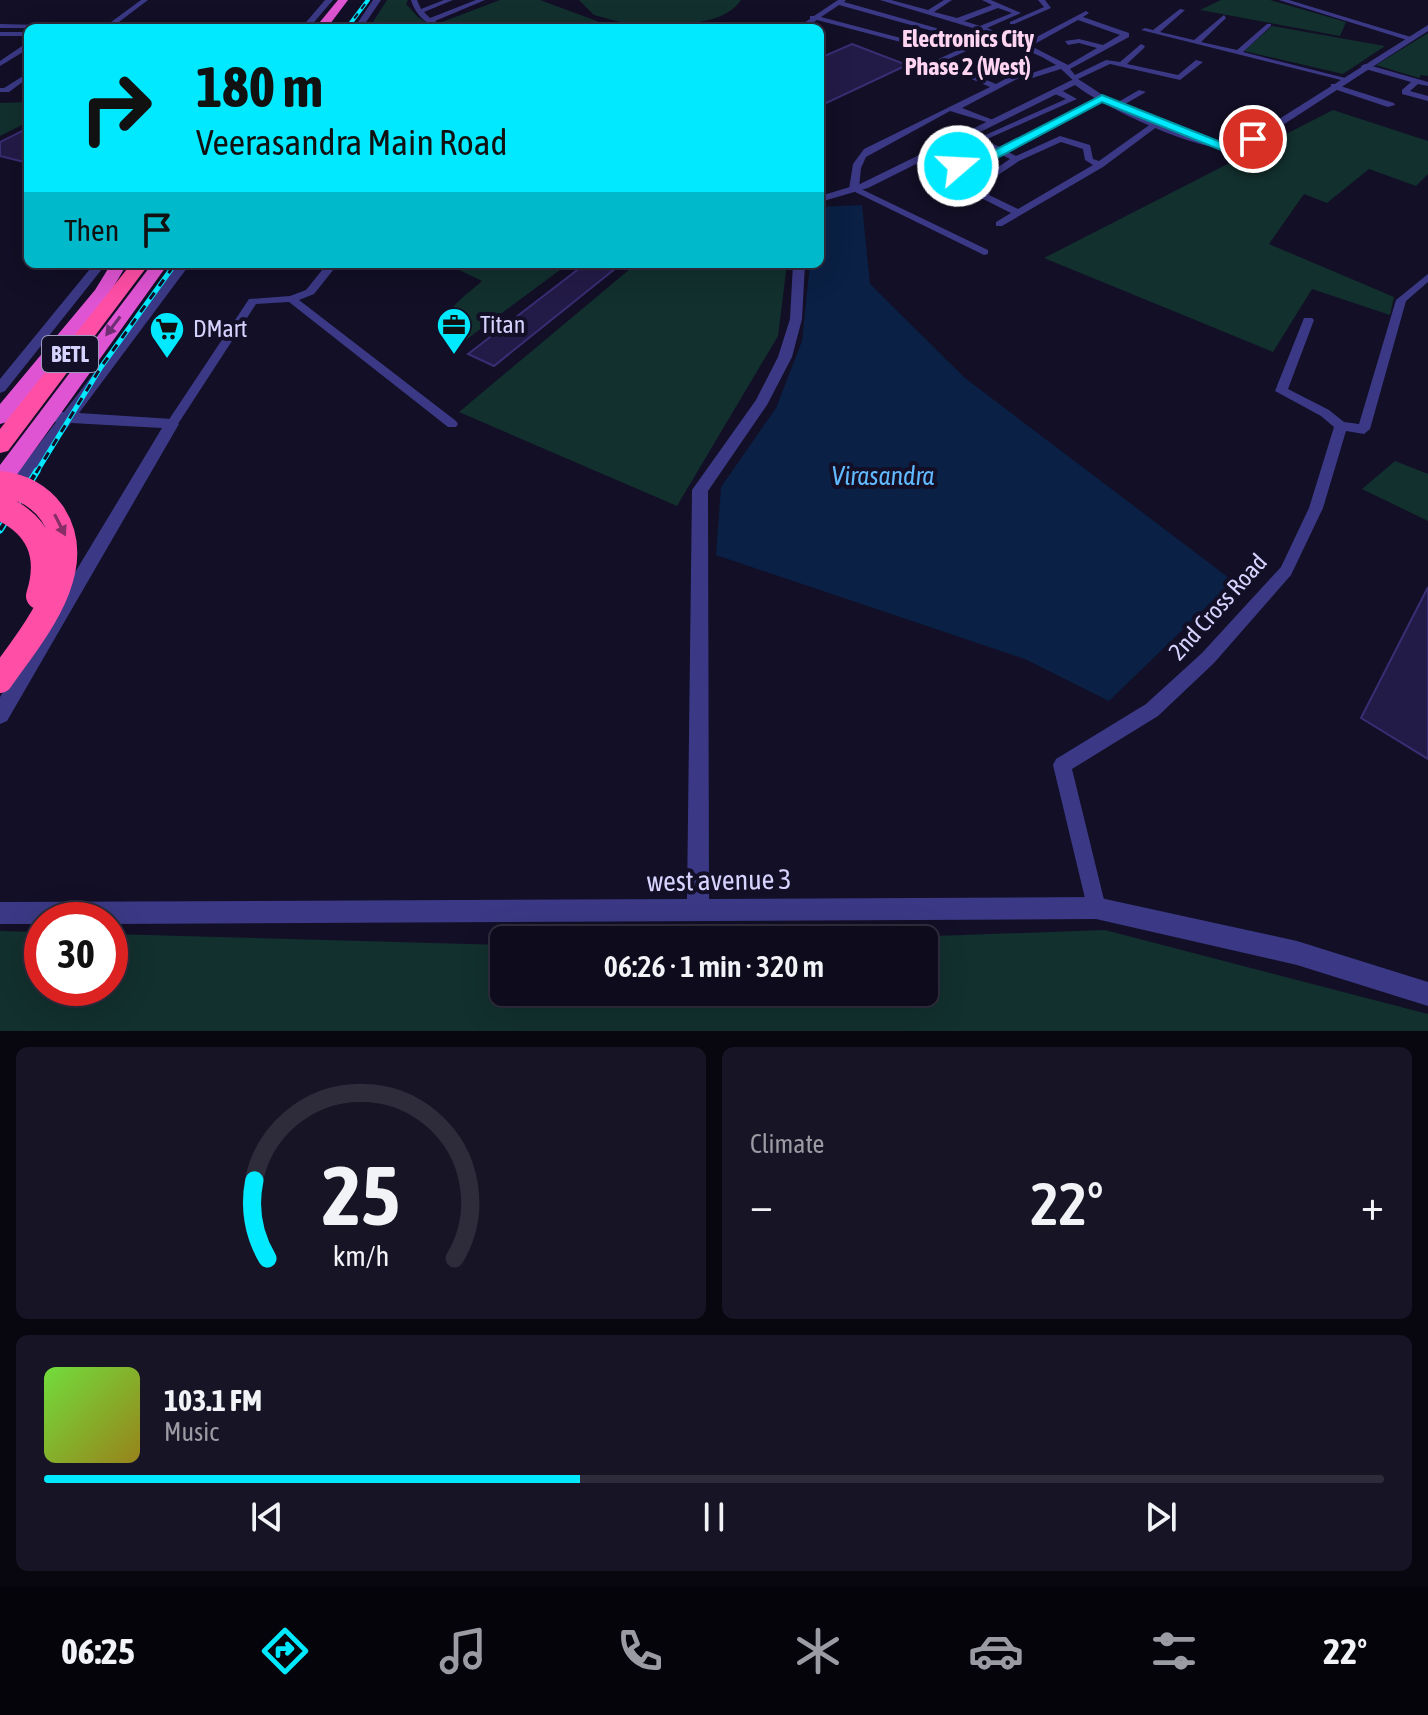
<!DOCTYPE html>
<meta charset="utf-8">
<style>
body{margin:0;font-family:"Asap Condensed",sans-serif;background:#171425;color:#f1f3f6;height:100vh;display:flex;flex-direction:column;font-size:30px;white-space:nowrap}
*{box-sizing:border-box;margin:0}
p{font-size:26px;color:#9b9ba3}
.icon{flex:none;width:44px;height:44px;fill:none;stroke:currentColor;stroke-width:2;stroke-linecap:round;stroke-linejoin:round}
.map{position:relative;height:1031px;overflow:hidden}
.drawer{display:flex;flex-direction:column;gap:16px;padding:16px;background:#08060f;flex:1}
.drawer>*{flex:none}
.top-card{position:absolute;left:24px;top:24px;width:800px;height:244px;border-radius:12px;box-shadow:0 8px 32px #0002,0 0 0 2px #2e2b3b;background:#00e9fe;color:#111;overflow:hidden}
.speed{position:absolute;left:24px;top:902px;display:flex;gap:16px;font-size:40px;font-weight:700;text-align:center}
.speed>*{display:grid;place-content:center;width:104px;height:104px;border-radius:50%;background:#0e0b1c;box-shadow:0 8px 32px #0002,0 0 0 2px #2e2b3b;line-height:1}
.speed .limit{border:12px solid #d22;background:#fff;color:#111}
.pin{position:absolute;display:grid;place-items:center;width:68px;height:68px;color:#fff;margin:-34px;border:4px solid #fff;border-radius:50%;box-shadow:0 2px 8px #0007}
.me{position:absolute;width:88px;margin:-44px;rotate:71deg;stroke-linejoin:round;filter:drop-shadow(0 0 6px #0008)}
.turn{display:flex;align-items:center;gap:28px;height:168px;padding:0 40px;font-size:36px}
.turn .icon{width:104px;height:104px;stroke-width:2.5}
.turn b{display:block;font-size:56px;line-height:68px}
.then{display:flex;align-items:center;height:76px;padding:0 40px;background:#0003;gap:16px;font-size:30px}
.big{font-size:60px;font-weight:600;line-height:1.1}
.drawer .widget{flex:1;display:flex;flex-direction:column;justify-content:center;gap:12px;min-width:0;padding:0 28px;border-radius:12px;background:#171425}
.drawer .dial{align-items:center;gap:0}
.dial svg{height:208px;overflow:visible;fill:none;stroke:#2e2b3b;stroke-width:7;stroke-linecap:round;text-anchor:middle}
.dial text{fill:#f1f3f6;stroke:none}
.song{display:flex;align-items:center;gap:24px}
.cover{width:96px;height:96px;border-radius:12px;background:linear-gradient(135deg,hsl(100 70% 55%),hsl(50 70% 35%))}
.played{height:8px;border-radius:4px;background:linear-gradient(90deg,#00e9fe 40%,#2e2b3b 40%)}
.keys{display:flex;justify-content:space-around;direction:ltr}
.heat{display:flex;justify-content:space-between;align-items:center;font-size:44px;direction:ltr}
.drawer .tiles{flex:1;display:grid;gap:16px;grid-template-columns:1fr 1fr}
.widget:last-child{grid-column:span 2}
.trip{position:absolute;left:490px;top:926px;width:448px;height:80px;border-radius:12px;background:#0e0b1c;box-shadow:0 8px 32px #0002,0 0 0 2px #2e2b3b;font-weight:600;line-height:80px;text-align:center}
.tabs{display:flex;height:128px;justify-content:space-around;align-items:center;background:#06040b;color:#9b9ba3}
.tabs .icon{width:56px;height:56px}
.tabs .active{color:#00e9fe}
.tabs b{font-size:36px;color:#f1f3f6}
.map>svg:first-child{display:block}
</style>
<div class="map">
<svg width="1428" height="1031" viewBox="0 0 1428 1031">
<rect width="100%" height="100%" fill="#120f26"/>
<path fill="#12302e" d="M 387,0 L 408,0 L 406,4 L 418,17 L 435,28 L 369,28 Z
M 500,0 L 540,0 L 613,27 L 639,27 L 594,15 L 579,0 L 741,0 C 727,21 697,22 675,26 L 723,28 L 457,28 L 442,22 Z
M 1221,0 L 1270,0 L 1346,22 L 1340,36 L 1200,10 Z
M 1272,26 L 1385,46 L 1343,74 L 1244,51 Z
M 1428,33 L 1428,76 L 1421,75 L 1419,78 L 1376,65 Z
M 28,102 L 28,122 L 0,136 L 0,103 Z
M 1333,110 L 1428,141 L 1428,174 L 1416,186 L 1369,169 L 1327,203 L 1304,194 L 1269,244 L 1394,297 L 1390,315 L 1312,289 L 1273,352 L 1044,258 Z
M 447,264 L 568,264 L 459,345 C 426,319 464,298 482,281 Z
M 636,264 L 787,264 L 778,336 L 677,506 L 459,412 Z
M 1395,461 L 1428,474 L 1428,521 L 1362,489 Z
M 1105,930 L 1428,1014 L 1428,1031 L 0,1031 L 0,931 L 42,932 L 42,988 L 110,988 L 110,934 L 504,945 L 504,992 L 924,992 L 924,940 L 822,940 Z"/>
<path fill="#0a2044" d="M 862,205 L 870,284 L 965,378 L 1233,581 L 1109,701 L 1025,659 L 716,555 L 721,487 L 776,408 L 802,341 L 810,264 L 820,264 L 820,207 Z"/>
<path fill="#231b47" stroke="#392d73" stroke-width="2" d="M 852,44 L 907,65 L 820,106 L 820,58 Z
M 28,128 L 28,163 L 0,156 L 0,142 Z
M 585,264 L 621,264 L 494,366 L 468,354 Z
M 1428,587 L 1428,759 L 1361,718 Z"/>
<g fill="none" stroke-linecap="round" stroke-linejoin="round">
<path fill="#3b3985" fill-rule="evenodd" d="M 141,0 L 148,0 L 111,28 L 103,28 Z
M 411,0 L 417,0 L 421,9 L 444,0 L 453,0 L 424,12 L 430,18 L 476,0 L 485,0 L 435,21 L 445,28 C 428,28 415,14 411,0 Z
M 838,0 L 846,0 L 844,2 L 961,35 L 976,29 L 880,0 L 891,0 L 928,10 L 944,0 L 952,0 L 934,12 L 957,18 L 992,5 L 982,0 L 991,0 L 1021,13 L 987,28 L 1025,43 L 1086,11 L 1089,13 L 1083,17 L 1129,33 L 1129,37 L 1070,69 L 1075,75 L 1106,60 L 1120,62 L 1141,44 L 1145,46 L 1144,48 L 1127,64 L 1178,75 L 1196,60 L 1203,62 L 1180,80 L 1110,64 L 1078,79 L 1080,81 L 1076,83 L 1061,69 L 1029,79 L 1021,77 L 962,108 L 993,120 L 993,124 L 950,111 L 866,157 L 861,168 L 859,188 L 988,250 L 988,254 L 984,255 L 849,189 L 853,164 L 864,149 L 990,87 L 932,62 L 991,35 L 983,32 L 931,50 L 817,20 L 805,28 L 796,28 L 810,19 L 810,16 L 814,16 ZM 839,5 L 954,37 L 931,46 L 821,17 ZM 998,8 L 1012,13 L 980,26 L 964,21 ZM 1078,20 L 1120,35 L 1103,45 L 1079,39 L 1065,41 L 1068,45 L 1079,43 L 1097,48 L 1068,65 L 1031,46 ZM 997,37 L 1042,57 L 1056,65 L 1029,74 L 1018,72 L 996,84 L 942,62 Z
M 1038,0 L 1045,0 L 1051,8 L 1014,24 L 1010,24 L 1010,22 L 1044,7 Z
M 1279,0 L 1289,0 L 1414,38 L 1407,40 Z
M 1180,9 L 1185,10 L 1160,32 L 1194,40 L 1224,15 L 1226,18 L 1201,42 L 1237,50 L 1267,24 L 1271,24 L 1271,26 L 1243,52 L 1349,79 L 1345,81 L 1141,30 L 1145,28 L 1153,30 Z
M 0,32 L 28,32 L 28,36 L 0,36 Z
M 25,44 L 28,44 L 28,49 L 0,66 L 0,61 Z
M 1365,64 L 1428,82 L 1428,86 L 1418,84 L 1410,91 L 1428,96 L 1428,101 L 1402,94 L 1402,90 L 1411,82 L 1362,68 L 1361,66 Z
M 28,73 L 28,78 L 9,92 L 0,92 L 0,88 L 4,88 Z
M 1334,84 L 1394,103 L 1395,105 L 1388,107 L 1331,88 L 1331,84 Z
M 1053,89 L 1059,89 L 1077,99 L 985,140 L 1002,148 L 1102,97 L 1105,97 L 1105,101 L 1008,152 L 1016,156 L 1060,136 L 1090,145 L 1093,159 L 1099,161 L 1155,121 L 1162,123 L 1103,167 L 1002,226 L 996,226 L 996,222 L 1011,213 L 983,199 L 963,204 L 958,201 L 980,194 L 985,176 L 1010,159 L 1002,155 L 970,172 L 964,172 L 964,168 L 995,152 L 974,140 L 1066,99 L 1053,93 ZM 1061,142 L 1083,149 L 1085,160 L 1093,165 L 1018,209 L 989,195 L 992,179 L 1019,161 Z
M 1139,90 L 1146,92 L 1120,107 L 1113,105 Z
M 327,264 L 338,264 L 314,294 L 299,300 L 456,421 L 458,424 L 456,427 L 448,427 L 289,302 L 256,304 L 176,427 L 168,427 L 166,424 L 168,421 L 249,299 L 290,296 L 306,290 Z
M 1428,274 L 1428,282 L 1406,301 L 1370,429 L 1364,434 L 1346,431 L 1323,508 L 1291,575 L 1214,663 L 1158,716 L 1072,769 L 1106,908 L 1103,915 L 1096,918 L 1089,915 L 1053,765 L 1056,759 L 1146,704 L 1202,653 L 1281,567 L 1309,508 L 1334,427 L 1321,416 L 1275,391 L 1304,318 L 1312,318 L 1314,320 L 1288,389 L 1329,410 L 1344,422 L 1359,424 L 1396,300 Z"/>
<path fill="#3b3985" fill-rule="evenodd" d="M 325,0 L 333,0 L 309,28 L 301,28 Z
M 373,0 L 381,0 L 362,28 L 354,28 Z
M 0,24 L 85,26 L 89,28 L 0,28 Z
M 1428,25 L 1428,31 L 1244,150 C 1202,154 1108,110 1075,85 L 868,188 L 820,202 L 820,196 L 860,184 L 1076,78 C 1087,84 1097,92 1108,98 C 1147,120 1194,139 1238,145 Z
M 94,264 L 106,264 L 5,391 L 0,393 L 0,379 Z
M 178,264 L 190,264 L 79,413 L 172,419 L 179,424 L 7,721 L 0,724 L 0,697 L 162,428 L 71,423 L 16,497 L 4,497 L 2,493 L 56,422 L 43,420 L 41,416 L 43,412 L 64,412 Z
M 793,264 L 805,264 L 802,319 L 792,357 L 767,405 L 708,491 L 709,899 L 1096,897 L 1297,941 L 1428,982 L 1428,1006 L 1297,965 L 1096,919 L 110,924 L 110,920 L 42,920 L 42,924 L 0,924 L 0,902 L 687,899 L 692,490 L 756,400 L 778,357 L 790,319 Z"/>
<path fill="#df54d2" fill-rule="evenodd" d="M 338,0 L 348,0 L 327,28 L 315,28 Z
M 111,264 L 127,264 L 108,296 L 7,422 L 0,424 L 0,404 L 95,290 Z
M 152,264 L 168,264 L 8,487 L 0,489 L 0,465 Z"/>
<path fill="#ff4ea6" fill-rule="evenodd" d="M 131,264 L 149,264 L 8,451 L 0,453 L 0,429 Z"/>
<g stroke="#00e9fe" stroke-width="4">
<path id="rail-far2" d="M 347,28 L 368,0"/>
</g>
<g stroke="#00e9fe" stroke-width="5">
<path id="rail-far1" d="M 36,473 L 101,367 L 175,264"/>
</g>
<g stroke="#00e9fe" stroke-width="7">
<path id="rail" d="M 0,530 L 37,471"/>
</g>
<use href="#rail-far2" stroke="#120f26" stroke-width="2" stroke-dasharray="6" stroke-linecap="butt"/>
<use href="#rail-far1" stroke="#120f26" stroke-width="3" stroke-dasharray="8" stroke-linecap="butt"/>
<use href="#rail" stroke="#120f26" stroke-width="4" stroke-dasharray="13" stroke-linecap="butt"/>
<path stroke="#ff4ea6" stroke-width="26" d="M 0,484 C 21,486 40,496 52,513 C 90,569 31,635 0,680
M 0,507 C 39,525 52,555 39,596"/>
</g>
<defs><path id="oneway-solid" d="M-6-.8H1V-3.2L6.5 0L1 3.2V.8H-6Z" transform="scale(2)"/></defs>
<use fill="#6e2e73" href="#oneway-solid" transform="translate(113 326) rotate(127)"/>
<use fill="#882e66" href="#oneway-solid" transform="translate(60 525) rotate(63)"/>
<path fill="#00e9fe" stroke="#0097a5" stroke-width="2" d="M 1102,95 L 1228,145 L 1237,145 L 1253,135 L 1259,139 L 1244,151 L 1226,152 L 1102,102 L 971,172 L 962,172 L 952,166 L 958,163 L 966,165 Z"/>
<defs>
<g id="office-pin" transform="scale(1.8)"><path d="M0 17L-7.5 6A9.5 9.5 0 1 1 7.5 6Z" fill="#00e9fe" stroke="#120f26"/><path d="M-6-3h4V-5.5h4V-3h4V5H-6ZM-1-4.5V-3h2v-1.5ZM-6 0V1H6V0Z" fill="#111"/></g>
<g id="supermarket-pin" transform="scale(1.8)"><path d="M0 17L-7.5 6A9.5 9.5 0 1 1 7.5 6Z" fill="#00e9fe" stroke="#120f26"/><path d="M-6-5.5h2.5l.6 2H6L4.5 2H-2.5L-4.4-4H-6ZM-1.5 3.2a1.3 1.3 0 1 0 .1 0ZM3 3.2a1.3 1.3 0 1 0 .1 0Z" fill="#111"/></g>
</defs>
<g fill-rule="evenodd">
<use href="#office-pin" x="454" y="325"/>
<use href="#supermarket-pin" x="167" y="329"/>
</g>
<g text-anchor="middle" stroke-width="8" stroke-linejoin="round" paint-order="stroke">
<rect fill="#120f26" stroke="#9c98be" stroke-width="2" x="42" y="336" width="56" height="36" rx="6"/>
<g font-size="22" font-weight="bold" fill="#d7d3ff">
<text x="70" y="362">BETL</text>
</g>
<g font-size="24" font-weight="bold" fill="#ffd5f1" stroke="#120f26">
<text x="968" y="47">Electronics City<tspan x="968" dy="28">Phase 2 (West)</tspan></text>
</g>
<g font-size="24" fill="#d7d3ff" stroke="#120f26" text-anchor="start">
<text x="480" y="333">Titan</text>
<text x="193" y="337">DMart</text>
</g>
<g font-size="24" fill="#d7d3ff" stroke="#120f26">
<text transform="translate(1218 607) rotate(-48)" y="8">2nd Cross Road</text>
</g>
<g font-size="26" font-style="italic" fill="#61b9ff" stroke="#120f26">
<text x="883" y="485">Virasandra</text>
</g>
<g font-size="28" fill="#d7d3ff" stroke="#120f26">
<text transform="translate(719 880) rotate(-1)" y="10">west avenue 3</text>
</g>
</g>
</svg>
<div class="speed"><div class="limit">30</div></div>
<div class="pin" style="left:1253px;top:139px;background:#d93025"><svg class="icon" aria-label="arrive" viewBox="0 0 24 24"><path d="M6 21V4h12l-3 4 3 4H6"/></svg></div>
<svg class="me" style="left:958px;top:166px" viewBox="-20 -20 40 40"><circle r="17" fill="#00e9fe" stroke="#fff" stroke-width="3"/><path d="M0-11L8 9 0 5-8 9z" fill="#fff"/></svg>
<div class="trip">06:26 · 1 min · 320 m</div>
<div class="top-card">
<div class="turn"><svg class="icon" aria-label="right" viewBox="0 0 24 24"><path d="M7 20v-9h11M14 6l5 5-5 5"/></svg><div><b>180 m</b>Veerasandra Main Road</div></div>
<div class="then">Then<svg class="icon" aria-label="arrive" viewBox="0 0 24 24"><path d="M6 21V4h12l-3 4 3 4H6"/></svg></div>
</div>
</div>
<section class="drawer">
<div class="tiles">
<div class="widget dial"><svg viewBox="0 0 100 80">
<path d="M14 69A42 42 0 1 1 86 69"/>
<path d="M14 69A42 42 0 0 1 9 39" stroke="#00e9fe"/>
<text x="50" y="56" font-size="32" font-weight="700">25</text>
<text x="50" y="72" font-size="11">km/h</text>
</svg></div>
<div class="widget"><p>Climate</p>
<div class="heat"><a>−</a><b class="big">22°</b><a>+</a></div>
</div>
<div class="widget">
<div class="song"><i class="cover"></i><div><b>103.1 FM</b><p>Music</p></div></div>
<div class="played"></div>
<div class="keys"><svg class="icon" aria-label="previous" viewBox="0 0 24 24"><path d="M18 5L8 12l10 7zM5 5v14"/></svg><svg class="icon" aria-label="pause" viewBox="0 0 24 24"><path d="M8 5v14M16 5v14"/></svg><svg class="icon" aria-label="next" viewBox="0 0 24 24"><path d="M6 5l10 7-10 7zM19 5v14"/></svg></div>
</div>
</div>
</section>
<nav class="tabs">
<b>06:25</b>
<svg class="icon active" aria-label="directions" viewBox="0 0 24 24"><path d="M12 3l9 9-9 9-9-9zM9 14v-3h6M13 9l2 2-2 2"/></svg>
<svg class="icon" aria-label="music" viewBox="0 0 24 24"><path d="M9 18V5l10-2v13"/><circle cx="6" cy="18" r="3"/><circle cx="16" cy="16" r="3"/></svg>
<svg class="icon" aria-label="phone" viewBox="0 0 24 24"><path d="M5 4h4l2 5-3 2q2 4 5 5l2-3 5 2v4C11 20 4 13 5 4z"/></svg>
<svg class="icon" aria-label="climate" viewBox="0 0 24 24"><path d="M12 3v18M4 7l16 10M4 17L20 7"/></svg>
<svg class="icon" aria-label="car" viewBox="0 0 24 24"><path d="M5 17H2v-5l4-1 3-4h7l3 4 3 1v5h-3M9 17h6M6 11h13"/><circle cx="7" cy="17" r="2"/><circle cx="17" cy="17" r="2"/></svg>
<svg class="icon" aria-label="filters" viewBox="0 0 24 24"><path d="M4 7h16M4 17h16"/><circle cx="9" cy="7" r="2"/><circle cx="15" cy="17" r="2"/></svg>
<b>22°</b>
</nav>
